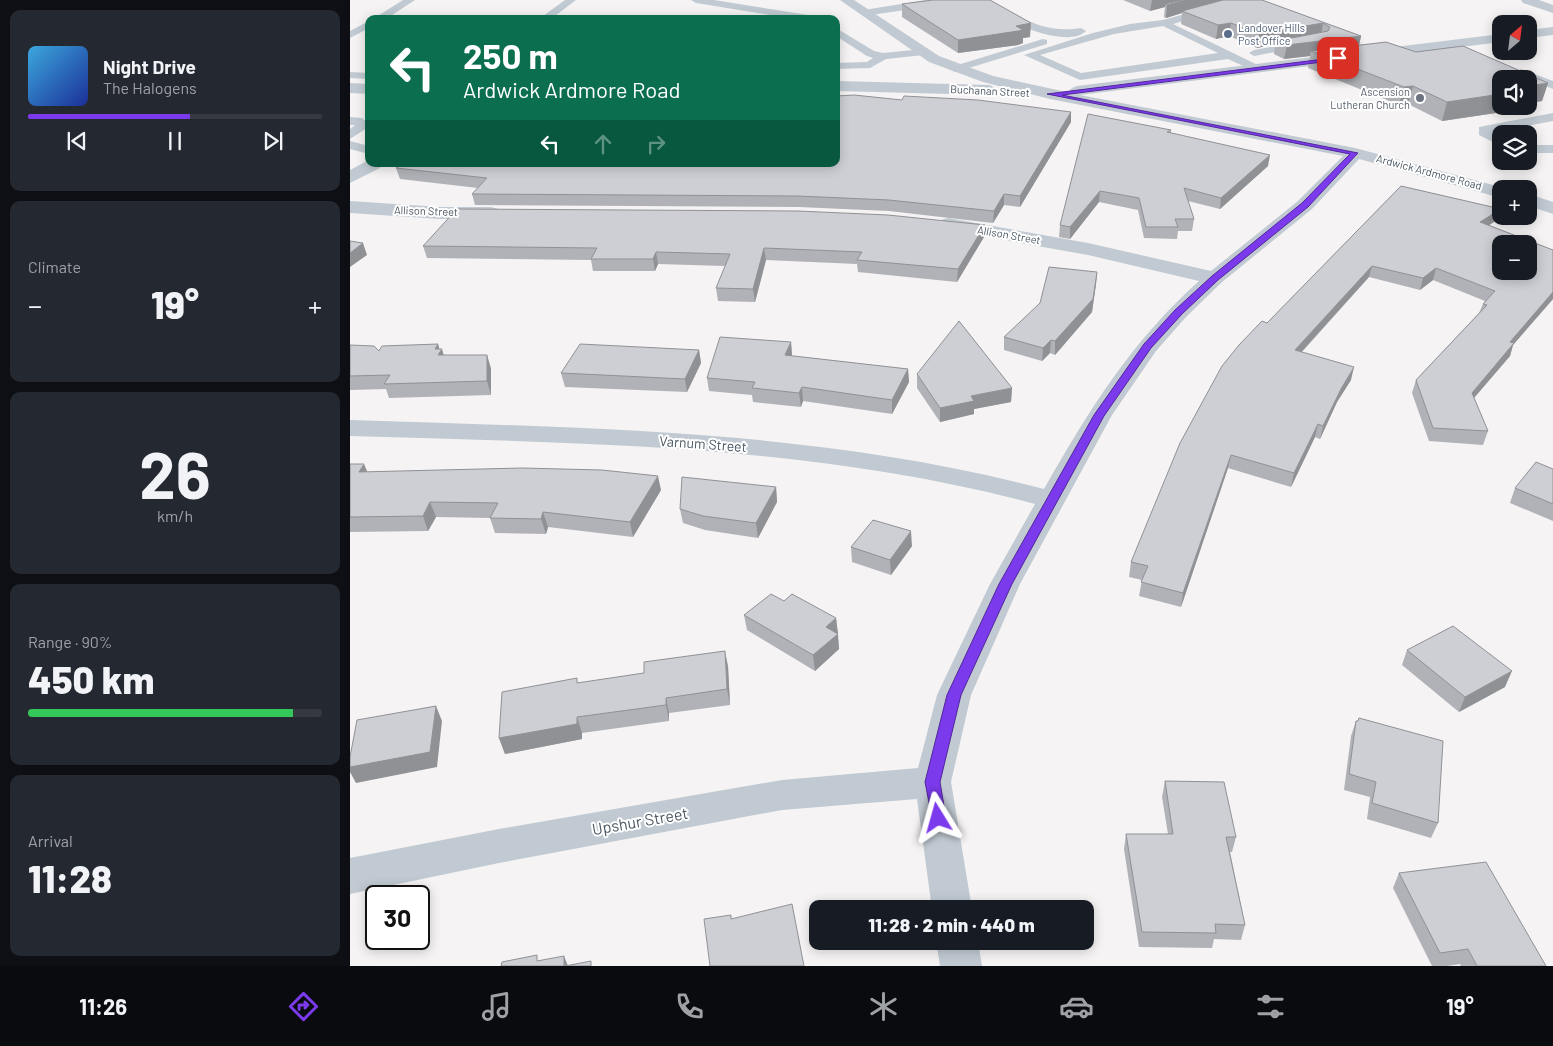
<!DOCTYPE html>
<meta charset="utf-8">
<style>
body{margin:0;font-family:Barlow,sans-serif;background:#242831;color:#f1f3f6;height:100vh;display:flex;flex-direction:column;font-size:19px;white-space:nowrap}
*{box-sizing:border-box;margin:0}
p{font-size:16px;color:#9ea1a6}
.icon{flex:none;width:28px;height:28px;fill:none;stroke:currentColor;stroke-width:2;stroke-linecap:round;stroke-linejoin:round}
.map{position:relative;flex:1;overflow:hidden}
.details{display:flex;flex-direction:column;gap:10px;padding:10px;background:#0d0f14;width:350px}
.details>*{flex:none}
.hud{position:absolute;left:15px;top:15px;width:475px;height:152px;border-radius:10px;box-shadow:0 2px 12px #0003;background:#0b6e4f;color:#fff;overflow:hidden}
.needle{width:32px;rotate:28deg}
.buttons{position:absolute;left:1142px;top:15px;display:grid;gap:10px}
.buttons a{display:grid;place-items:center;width:45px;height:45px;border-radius:10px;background:#171b24;box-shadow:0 2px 12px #0003;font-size:25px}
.speed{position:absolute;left:15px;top:885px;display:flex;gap:10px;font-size:25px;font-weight:700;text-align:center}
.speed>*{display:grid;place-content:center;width:65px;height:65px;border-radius:50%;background:#171b24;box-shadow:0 2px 12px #0003;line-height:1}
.speed .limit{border:2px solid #111;border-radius:8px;background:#fff;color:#111}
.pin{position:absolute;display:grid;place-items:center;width:42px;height:42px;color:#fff;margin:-21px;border-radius:10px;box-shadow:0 2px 8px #0006}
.me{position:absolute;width:55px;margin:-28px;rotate:352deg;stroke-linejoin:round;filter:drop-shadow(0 0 4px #0008)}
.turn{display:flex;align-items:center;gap:18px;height:105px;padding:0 15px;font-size:22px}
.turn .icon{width:65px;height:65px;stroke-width:2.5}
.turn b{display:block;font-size:35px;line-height:42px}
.lanes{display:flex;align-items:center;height:48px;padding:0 15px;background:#0003;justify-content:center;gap:25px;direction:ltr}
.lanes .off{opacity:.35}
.big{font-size:38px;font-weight:800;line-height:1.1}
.details .tile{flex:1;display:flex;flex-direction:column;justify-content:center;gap:8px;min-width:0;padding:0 18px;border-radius:10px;background:#242831}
.details .dial{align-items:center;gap:0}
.dial b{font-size:65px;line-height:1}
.song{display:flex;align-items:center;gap:15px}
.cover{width:60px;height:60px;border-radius:8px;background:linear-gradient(135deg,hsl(200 70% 55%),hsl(230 70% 35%))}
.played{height:5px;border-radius:2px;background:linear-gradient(90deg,#7c3aed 55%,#363941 55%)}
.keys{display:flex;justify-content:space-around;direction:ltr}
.heat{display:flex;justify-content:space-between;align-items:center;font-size:28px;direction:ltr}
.charge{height:8px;border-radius:4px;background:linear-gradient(90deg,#34c759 90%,#363941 0)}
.trip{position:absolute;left:459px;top:900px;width:285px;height:50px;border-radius:10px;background:#171b24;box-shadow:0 2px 12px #0003;font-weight:800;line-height:50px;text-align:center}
.tabs{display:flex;height:80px;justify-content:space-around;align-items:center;background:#090b0e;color:#9ea1a6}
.tabs .icon{width:35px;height:35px}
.tabs .active{color:#7c3aed}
.tabs b{font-size:22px;color:#f1f3f6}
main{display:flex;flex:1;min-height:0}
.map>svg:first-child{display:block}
</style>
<main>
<section class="details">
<div class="tile">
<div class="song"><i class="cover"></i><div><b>Night Drive</b><p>The Halogens</p></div></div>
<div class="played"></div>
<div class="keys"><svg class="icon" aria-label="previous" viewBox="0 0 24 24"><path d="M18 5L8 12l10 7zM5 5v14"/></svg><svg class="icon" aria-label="pause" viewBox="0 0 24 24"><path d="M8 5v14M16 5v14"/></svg><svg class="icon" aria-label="next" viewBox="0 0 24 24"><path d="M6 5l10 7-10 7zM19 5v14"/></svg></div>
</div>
<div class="tile"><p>Climate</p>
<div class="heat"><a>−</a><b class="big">19°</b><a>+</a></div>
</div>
<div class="tile dial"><b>26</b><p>km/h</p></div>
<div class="tile"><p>Range · 90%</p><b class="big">450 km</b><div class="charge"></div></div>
<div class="tile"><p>Arrival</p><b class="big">11:28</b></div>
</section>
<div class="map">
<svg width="1203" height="966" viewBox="0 0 1203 966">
<rect width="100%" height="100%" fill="#f5f3f3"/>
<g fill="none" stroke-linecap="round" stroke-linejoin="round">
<path fill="#c1cad2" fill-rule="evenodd" d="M 53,0 L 65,0 L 36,19 L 23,19 Z
M 215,0 L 226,0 L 201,19 L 189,19 Z
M 341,0 L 364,0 L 464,16 L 469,19 L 444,19 L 346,3 Z
M 576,0 L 608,0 L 603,3 L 514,16 L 509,13 L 514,10 Z
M 628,0 C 643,0 651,7 664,14 C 686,26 705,32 731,28 L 736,31 C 715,51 645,18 628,0 Z
M 860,7 L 865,10 L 864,12 L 823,24 L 912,67 L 912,71 L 904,71 L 878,59 L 730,80 L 674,55 L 743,33 L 780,24 L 813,20 ZM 813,26 L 868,53 L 731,73 L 690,55 L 764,34 Z
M 19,21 L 19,28 L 0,38 L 0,31 Z
M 486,28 L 524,51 L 533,53 L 574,49 L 579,52 L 574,55 L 536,59 L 520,68 L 486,69 L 486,63 L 517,62 L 523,58 L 517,56 L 486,36 Z
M 693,39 L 697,40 L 697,44 L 609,71 L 605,72 L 599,69 L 601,67 Z
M 953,41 L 958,44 L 957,46 L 904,56 L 899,53 L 904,50 Z
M 1171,69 L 1203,81 L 1203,89 L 1167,74 L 1165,72 Z
M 0,72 L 19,73 L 19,79 L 0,78 Z
M 1203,113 L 1203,121 L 1141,133 L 1151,137 L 1151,146 L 1129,135 L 1129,127 Z
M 0,117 L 12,118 L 19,124 L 17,128 L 0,139 L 0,129 L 5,125 L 0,125 Z
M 0,141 L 19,146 L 19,154 L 0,149 Z
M 1179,145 L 1203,145 L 1203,153 L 1179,153 Z"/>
<path fill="#c1cad2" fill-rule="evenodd" d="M 490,0 L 504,0 L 589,56 L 643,76 L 721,93 L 719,91 L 722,88 L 727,86 L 1151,34 L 1151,42 L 730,95 L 1005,148 L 1158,189 L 1151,189 L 1151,198 L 1009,159 L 962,209 L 872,282 L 836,317 L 806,351 L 762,415 L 670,584 L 621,695 L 601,782 L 622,909 L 582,909 L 567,799 L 432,810 L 149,863 L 0,894 L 0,858 L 149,829 L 432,780 L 568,768 L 587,695 L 640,584 L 685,504 C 462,444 230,443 0,436 L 0,420 C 233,428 467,429 694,489 C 739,410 781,342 849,281 L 738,255 L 598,230 L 591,228 L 588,224 L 591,220 L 598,218 L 738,243 L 861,271 L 948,201 L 993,156 L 700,99 L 633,82 L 579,62 Z
M 1171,0 L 1189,0 L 1203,5 L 1203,13 L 1173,3 Z
M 1203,27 L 1203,35 L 1179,38 L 1179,30 Z
M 486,81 L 640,85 L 648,90 L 640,95 L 486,91 Z
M 0,83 L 19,84 L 19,94 L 0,93 Z
M 19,160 L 19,164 L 33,164 L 30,168 L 0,183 L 0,170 Z
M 1179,194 L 1203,202 L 1203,214 L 1179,206 Z
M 0,201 L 90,207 L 141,207 L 148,209 L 151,213 L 148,217 L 141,219 L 90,219 L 0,213 Z
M 586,941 L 628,941 L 632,966 L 590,966 Z"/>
</g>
<path fill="#b0b2b7" d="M 773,0 L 912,0 L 1011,36 L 1009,45 L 1036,42 L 1066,52 L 1113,46 L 1198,83 L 1192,101 L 1179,103 L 1179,79 L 1151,79 L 1151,106 L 1168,106 L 1166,110 L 1092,121 L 1058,104 L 1049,105 L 958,68 L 960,56 L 934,59 L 924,54 L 925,44 L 907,48 L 879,36 L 866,39 L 831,24 L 832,13 L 816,18 L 814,17 L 815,7 L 800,11 Z
M 552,4 L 680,37 L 673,38 L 673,43 L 668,45 L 608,53 L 552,17 Z
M 552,100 L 721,112 L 721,122 L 670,207 L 654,205 L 643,223 L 539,211 L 449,207 L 125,205 L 122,194 L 128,188 L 50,179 L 46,168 L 49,166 L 49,164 L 486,164 Z
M 821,130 L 821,133 L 918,166 L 870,209 L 838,201 L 844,219 L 842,231 L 828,231 L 827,239 L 794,238 L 788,210 L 749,202 L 720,239 L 709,237 L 710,225 Z
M 1051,186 L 1151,209 L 1147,220 L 1139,225 L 1203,250 L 1203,299 L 1163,345 L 1160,356 L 1124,398 L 1138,431 L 1133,445 L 1079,441 L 1062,393 L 1066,380 L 1129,313 L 1133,304 L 1135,301 L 1083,280 L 1070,290 L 1019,277 L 952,352 L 1001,380 L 987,402 L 970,439 L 965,437 L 941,487 L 878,468 L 831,607 L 789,596 L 792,580 L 779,577 L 781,562 L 917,323 Z
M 635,225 L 634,237 L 607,282 L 508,272 L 507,264 L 416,260 L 405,302 L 368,301 L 366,288 L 375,266 L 308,264 L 305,271 L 243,271 L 241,260 L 77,258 L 73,246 Z
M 747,272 L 746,284 L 742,312 L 705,355 L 700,353 L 692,361 L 654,350 L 654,337 Z
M 441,342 L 442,356 L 558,369 L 559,382 L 542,414 L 453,401 L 451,407 L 403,402 L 402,395 L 359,391 L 357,378 Z
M 88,344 L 89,349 L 93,355 L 137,355 L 141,369 L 141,395 L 39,398 L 36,389 L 0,390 L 0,345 L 29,351 Z
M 349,350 L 351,363 L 337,392 L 215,387 L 211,373 Z
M 567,374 L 662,388 L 661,402 L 624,409 L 624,414 L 590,422 L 567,388 Z
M 0,464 L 18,472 L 311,490 L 283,537 L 198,527 L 196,534 L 145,533 L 140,518 L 86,517 L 78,531 L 0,532 Z
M 1203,469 L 1203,521 L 1160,503 L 1165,488 Z
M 426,487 L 427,502 L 408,538 L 355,530 L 333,523 L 330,509 Z
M 562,546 L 541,575 L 502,562 L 501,547 Z
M 434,601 L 486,618 L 489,649 L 465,671 L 397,630 L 394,615 Z
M 1057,650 L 1155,687 L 1109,712 L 1052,665 Z
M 378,666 L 380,705 L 319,713 L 319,721 L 232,733 L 232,739 L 155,754 L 149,738 Z
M 1009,718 L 1088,823 L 1081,838 L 1017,819 L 1020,797 L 994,790 L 1001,736 L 1006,721 L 1008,721 Z
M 815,781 L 886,837 L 882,852 L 880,852 L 895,925 L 891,940 L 864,939 L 862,948 L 789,947 L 774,849 L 776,834 L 818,834 L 812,797 Z
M 1049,873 L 1196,966 L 1111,966 L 1110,964 L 1097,966 L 1082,966 L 1043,888 Z"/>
<path fill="#909195" d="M 802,0 L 830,0 L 827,2 L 836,0 L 875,0 L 832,11 L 832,13 L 816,18 L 817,5 L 815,4 L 815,7 L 800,11 Z
M 681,23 L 680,37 L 673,38 L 673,43 L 668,45 L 608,53 L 608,40 L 666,26 Z
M 881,23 L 879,36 L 866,39 L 868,25 Z
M 973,23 L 971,36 L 926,41 L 925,44 L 907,48 L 909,34 Z
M 1011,36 L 1008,50 L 961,51 L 960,56 L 934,59 L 937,45 Z
M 1198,83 L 1192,101 L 1179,103 L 1179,86 Z
M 1063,86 L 1058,104 L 1049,105 L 1054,87 Z
M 1151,94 L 1151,106 L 1168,106 L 1166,110 L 1092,121 L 1097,102 Z
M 721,112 L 721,122 L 670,207 L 670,196 Z
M 920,155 L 918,166 L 870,209 L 871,198 Z
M 750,191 L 749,202 L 720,239 L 720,227 Z
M 654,194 L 654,205 L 643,223 L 644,211 Z
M 1151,209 L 1147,220 L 1127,233 L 1130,222 Z
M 635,225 L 634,237 L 607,282 L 608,269 Z
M 13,243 L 17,255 L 0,267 L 0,253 Z
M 414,248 L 416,260 L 405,302 L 403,289 Z
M 306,252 L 308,264 L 305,271 L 303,259 Z
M 1022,266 L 1019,277 L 942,362 L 945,350 Z
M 1086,268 L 1083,280 L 1070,290 L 1073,278 Z
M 747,272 L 746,284 L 742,312 L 705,355 L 705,341 Z
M 1203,292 L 1203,299 L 1163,345 L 1160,356 L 1117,406 L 1122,393 L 1160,342 Z
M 701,340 L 700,353 L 692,361 L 693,348 Z
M 441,342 L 442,355 L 437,369 L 435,355 Z
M 88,344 L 90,351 L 92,349 L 96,363 L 92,368 L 85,349 Z
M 349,350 L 351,363 L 337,392 L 335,379 Z
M 137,355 L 141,369 L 141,395 L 137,381 Z
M 1004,367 L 1001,380 L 987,402 L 970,439 L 973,426 L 991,389 Z
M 558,369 L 559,382 L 542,414 L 542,400 Z
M 452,387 L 453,401 L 451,407 L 449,393 Z
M 662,388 L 661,402 L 624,409 L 624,414 L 590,422 L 590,408 L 621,396 Z
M 968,424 L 965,437 L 941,487 L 944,473 Z
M 881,455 L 878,468 L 831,607 L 833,593 Z
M 14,464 L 20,478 L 9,472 Z
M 308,476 L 311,490 L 283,537 L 280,522 Z
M 426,487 L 427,502 L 408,538 L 406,523 Z
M 80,502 L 86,517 L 78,531 L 73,516 Z
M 193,512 L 198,527 L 196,534 L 191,519 Z
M 561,531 L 562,546 L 541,575 L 540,560 Z
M 486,618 L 488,633 L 478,642 L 476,627 Z
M 488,634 L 489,649 L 465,671 L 463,655 Z
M 375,651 L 378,666 L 380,705 L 377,689 Z
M 1162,671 L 1155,687 L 1109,712 L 1115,697 Z
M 316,698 L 319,713 L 319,721 L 316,705 Z
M 86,706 L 92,721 L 87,767 L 6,783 L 0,772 L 0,767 Z
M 227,717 L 232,733 L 232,739 L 155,754 L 149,738 Z
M 214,956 L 218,966 L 214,966 Z"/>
<path fill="#cdcfd5" stroke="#909195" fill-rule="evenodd" d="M 583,0 L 640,0 L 681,23 L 666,26 L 673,30 L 668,31 L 608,40 L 552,4 Z
M 832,0 L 836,0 L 817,5 L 815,4 Z
M 873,0 L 912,0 L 1011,36 L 937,45 L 926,41 L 978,31 L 980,27 L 973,23 L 909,34 L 881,23 L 868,25 L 832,11 Z
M 1036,42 L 1066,52 L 1113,46 L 1198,83 L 1179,86 L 1179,79 L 1151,79 L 1151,94 L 1097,102 L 1063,86 L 1054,87 L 961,51 Z
M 504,95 L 552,100 L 554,96 L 628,100 L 721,112 L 670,196 L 654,194 L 644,211 L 539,200 L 448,196 L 122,194 L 137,178 L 46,168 L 53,164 L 486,164 L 486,96 Z
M 738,114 L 821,130 L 817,132 L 920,155 L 871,198 L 834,188 L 844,219 L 825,219 L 828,227 L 796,227 L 789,198 L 750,191 L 720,227 L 710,225 Z
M 1051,186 L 1151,209 L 1130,222 L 1203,250 L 1203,292 L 1160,342 L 1164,343 L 1122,393 L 1138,431 L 1083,428 L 1066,380 L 1137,305 L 1133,304 L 1145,291 L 1086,268 L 1073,278 L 1022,266 L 945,350 L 1004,367 L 991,389 L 973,426 L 968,424 L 944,473 L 881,455 L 833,593 L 791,582 L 798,566 L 781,562 L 830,443 L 872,366 L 889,345 L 912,321 L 917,323 ZM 1151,244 L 1179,244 L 1179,271 L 1151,271 Z
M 107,209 L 448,211 L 538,215 L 635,225 L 608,269 L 507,260 L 512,252 L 414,248 L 403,289 L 366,288 L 380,254 L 306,252 L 303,259 L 241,259 L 247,248 L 73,246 Z
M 0,241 L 13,243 L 0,253 Z
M 699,267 L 747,272 L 743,299 L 705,341 L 701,340 L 693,348 L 654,337 L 690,303 Z
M 609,321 L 662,388 L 621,396 L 624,401 L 590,408 L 567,374 Z
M 370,337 L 441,342 L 435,355 L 558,369 L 542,400 L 452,387 L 449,393 L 402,388 L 405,382 L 357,378 Z
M 88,344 L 85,349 L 92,349 L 88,355 L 137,355 L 137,381 L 34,384 L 40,375 L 0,376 L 0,345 L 24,346 L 29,351 L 32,346 Z
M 230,344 L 349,350 L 335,379 L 211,373 Z
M 1186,462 L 1203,469 L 1203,504 L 1165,488 Z
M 0,464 L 14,464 L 9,472 L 172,468 L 252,470 L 308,476 L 280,522 L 193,512 L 191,519 L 140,518 L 148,503 L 80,502 L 73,516 L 0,517 Z
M 332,477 L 426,487 L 406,523 L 353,516 L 330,509 Z
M 523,520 L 561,531 L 540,560 L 501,547 Z
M 421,594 L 434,601 L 442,594 L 486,618 L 476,627 L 488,634 L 463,655 L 394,615 Z
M 1103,626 L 1162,671 L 1115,697 L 1057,650 Z
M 375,651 L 377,689 L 316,698 L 316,705 L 227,717 L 227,724 L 149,738 L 152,692 L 227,678 L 227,683 L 294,673 L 294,662 Z
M 86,706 L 80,752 L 0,767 L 0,757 L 7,720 Z
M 1009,718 L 1093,741 L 1088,823 L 1022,803 L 1026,782 L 999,774 L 1006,721 L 1008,721 Z
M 815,781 L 874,782 L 886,837 L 876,837 L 895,925 L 865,924 L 866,933 L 792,932 L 776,834 L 823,834 Z
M 1136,862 L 1196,966 L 1127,966 L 1118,949 L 1090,953 L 1049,873 Z
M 442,904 L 454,966 L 360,966 L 354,919 L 381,915 L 381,919 Z
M 187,955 L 187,961 L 214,956 L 214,966 L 151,966 L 152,962 Z
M 241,961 L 241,966 L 215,966 Z"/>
<path fill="#7c3aed" stroke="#51269a" d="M 990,57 L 988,60 L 712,95 L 1008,153 L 958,207 L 868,280 L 832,314 L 801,348 L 754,416 L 662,584 L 611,695 L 590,782 L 596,818 L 594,823 L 588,825 L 583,823 L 575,782 L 597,695 L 649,584 L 744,415 L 794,344 L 825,310 L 862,276 L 952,203 L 1000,154 L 697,94 Z"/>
<circle fill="#5c6f8a" stroke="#fff" stroke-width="2" cx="878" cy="34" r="5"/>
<circle fill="#6b7280" stroke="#fff" stroke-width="2" cx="1070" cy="98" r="5"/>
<g text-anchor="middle" stroke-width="4" stroke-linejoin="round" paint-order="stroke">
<g font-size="11" fill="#4e5e75" stroke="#fff" text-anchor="start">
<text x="888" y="32">Landover Hills<tspan x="888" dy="13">Post Office</tspan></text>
</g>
<g font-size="11" fill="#4a5661" stroke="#fff">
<text transform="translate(640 91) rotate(3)" y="4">Buchanan Street</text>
<text transform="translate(1079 172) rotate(15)" y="4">Ardwick Ardmore Road</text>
<text transform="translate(76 211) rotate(2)" y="4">Allison Street</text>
<text transform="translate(659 235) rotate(10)" y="4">Allison Street</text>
</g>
<g font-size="11" fill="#5b616d" stroke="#fff" text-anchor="end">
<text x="1060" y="96">Ascension<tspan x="1060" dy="13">Lutheran Church</tspan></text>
</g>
<g font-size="14" fill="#4a5661" stroke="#fff">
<text transform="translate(353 444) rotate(4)" y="5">Varnum Street</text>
</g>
<g font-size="16" fill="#4a5661" stroke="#fff">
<text transform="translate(290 821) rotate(-10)" y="6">Upshur Street</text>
</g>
</g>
</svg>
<div class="buttons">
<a><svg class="needle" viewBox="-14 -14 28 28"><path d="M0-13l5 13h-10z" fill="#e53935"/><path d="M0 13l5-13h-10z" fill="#9ea1a6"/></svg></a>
<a><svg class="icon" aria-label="sound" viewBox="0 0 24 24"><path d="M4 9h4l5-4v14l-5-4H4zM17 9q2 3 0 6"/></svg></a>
<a><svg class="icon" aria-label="layers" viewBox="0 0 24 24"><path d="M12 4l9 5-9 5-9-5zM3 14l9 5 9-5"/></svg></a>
<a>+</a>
<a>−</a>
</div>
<div class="speed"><div class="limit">30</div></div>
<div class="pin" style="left:988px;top:58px;background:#d93025"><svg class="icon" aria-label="arrive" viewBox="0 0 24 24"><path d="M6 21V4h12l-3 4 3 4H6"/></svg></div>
<svg class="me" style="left:588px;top:818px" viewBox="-20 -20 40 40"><path d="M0-17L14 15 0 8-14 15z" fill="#7c3aed" stroke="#fff" stroke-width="4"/></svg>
<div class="trip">11:28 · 2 min · 440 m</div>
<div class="hud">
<div class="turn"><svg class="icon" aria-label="left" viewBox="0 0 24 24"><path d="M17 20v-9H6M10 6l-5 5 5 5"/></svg><div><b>250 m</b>Ardwick Ardmore Road</div></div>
<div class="lanes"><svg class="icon" aria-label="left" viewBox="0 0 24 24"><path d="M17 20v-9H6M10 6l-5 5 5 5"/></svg><svg class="icon off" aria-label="ahead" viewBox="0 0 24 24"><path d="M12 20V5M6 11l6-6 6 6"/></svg><svg class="icon off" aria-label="right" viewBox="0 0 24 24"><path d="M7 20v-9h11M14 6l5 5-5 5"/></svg></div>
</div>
</div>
</main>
<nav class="tabs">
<b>11:26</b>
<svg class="icon active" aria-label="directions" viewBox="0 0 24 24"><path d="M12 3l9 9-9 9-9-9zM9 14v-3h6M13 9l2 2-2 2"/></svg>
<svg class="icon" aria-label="music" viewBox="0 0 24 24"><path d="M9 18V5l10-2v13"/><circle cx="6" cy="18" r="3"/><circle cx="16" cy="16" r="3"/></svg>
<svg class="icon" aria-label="phone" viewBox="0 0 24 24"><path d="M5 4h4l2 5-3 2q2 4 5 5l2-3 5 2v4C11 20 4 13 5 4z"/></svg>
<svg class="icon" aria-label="climate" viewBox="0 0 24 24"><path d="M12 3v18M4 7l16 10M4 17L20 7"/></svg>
<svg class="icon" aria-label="car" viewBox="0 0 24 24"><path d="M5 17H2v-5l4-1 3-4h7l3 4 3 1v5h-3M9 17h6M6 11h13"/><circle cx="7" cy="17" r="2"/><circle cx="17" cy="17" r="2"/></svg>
<svg class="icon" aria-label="filters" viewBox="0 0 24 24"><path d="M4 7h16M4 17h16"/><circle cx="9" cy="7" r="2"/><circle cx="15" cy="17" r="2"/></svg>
<b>19°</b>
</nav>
